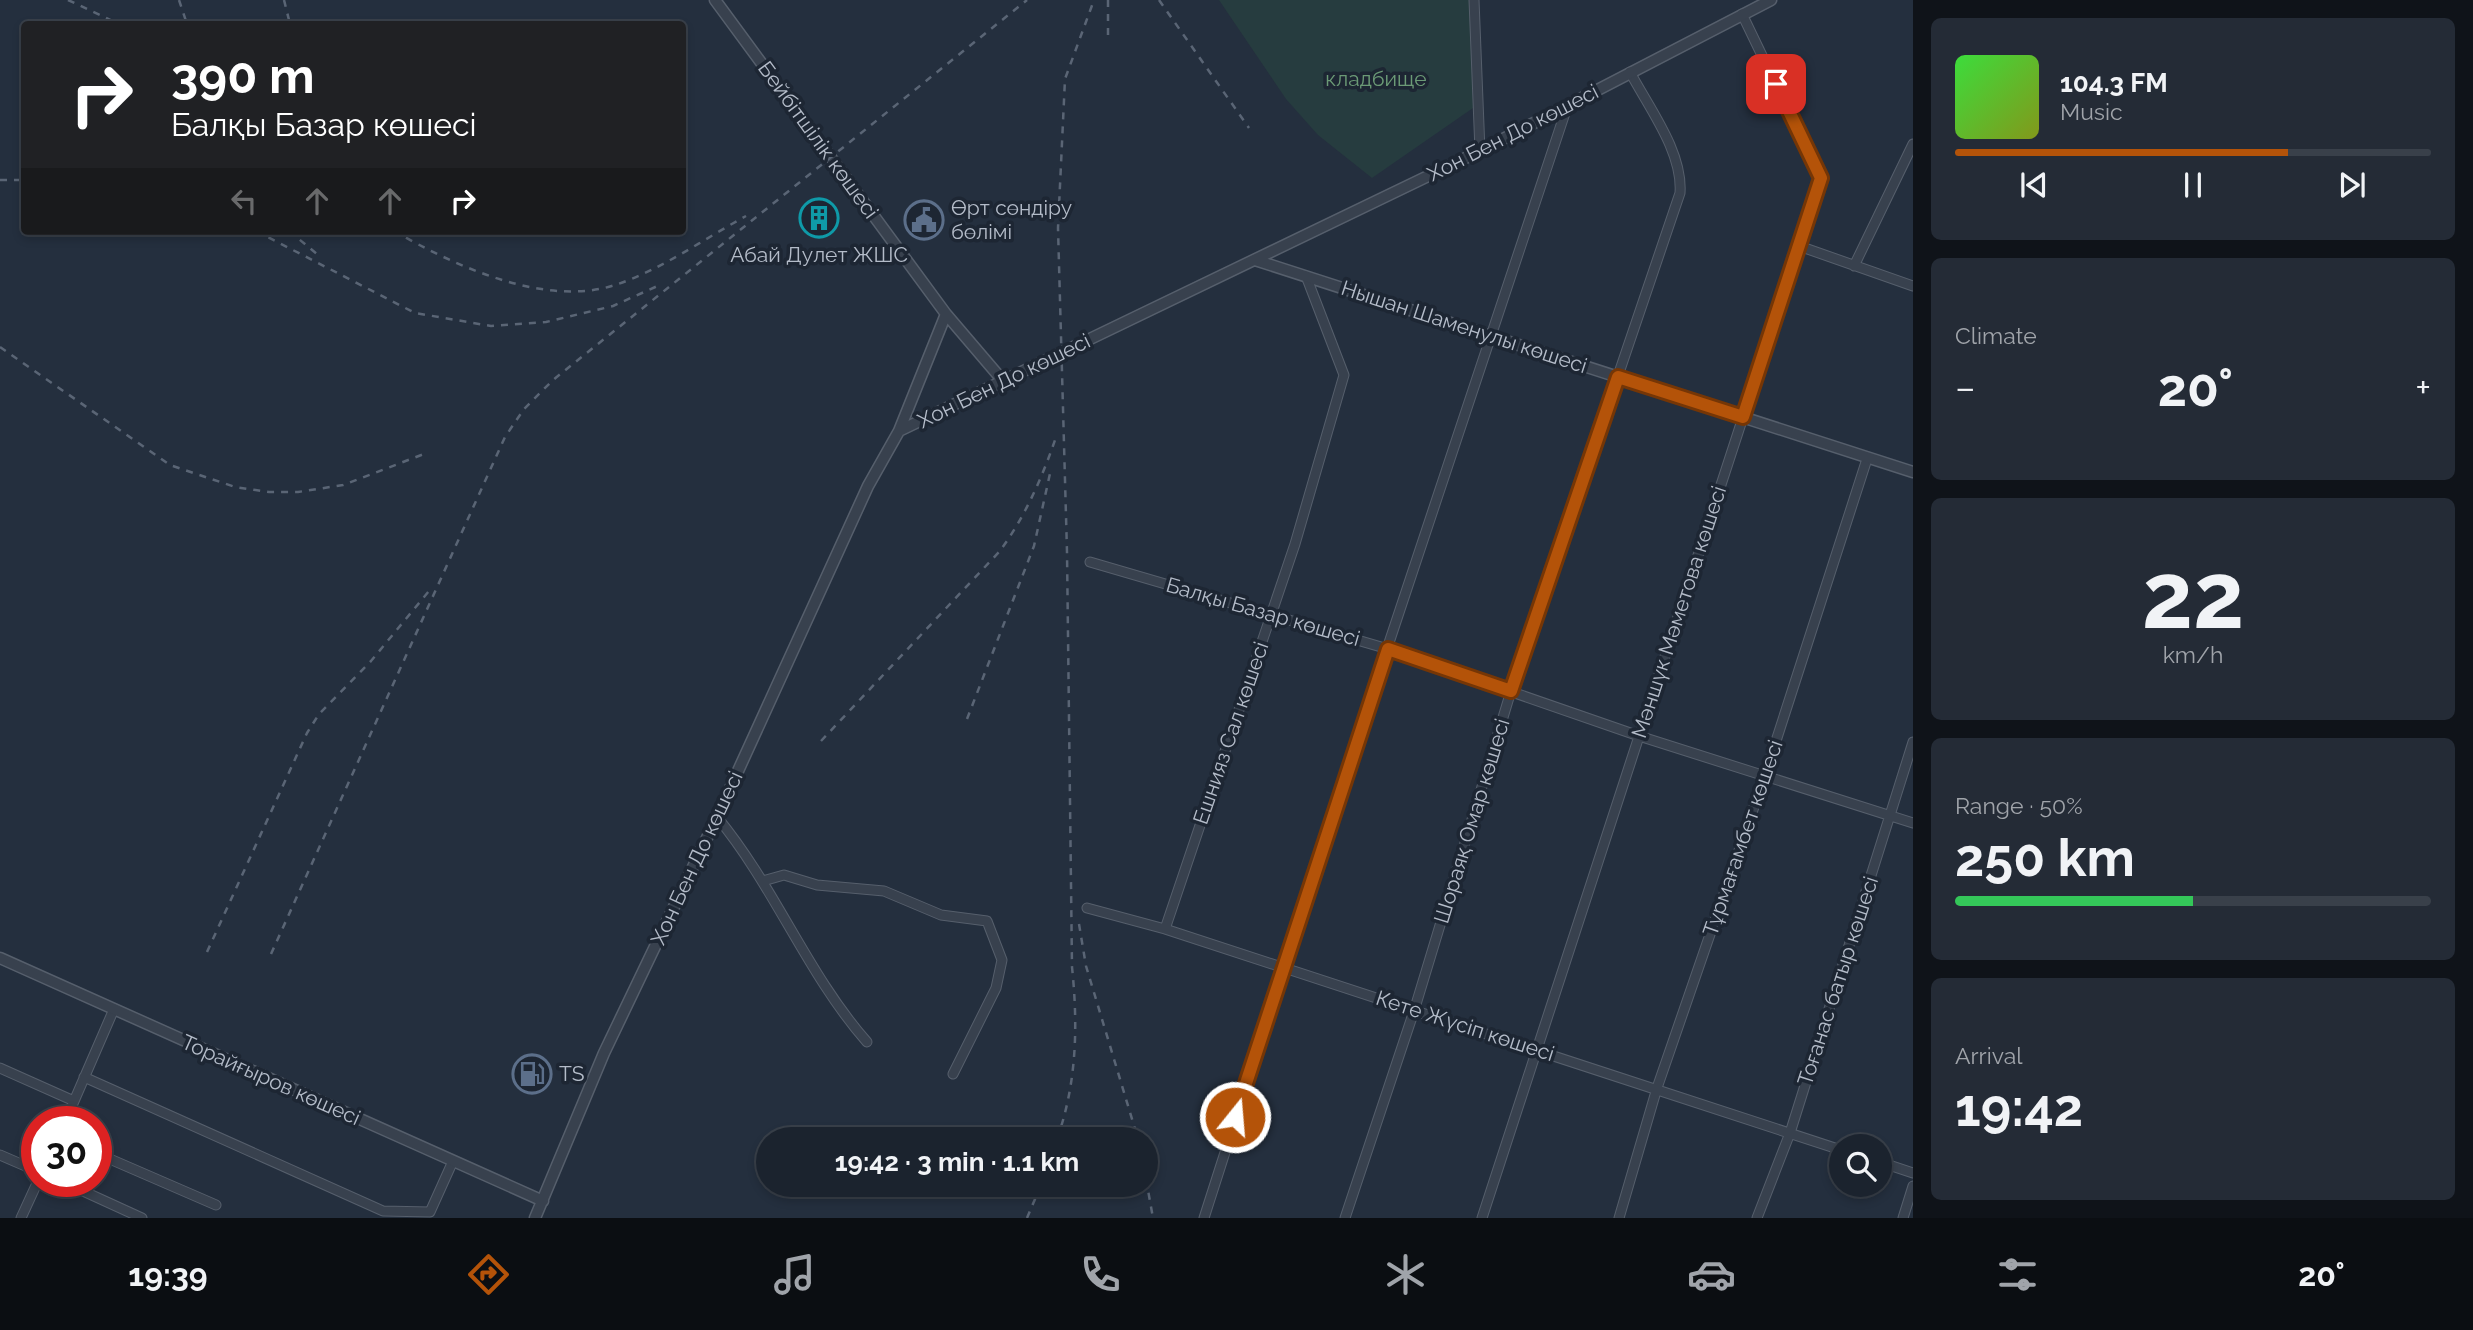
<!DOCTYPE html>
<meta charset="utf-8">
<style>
body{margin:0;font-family:Raleway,sans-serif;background:#242b36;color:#f1f3f6;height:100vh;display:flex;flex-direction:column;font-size:26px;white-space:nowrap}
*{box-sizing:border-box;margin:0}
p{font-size:23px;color:#a0a4aa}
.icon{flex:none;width:38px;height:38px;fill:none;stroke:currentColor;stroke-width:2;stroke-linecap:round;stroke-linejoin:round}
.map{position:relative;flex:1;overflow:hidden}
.side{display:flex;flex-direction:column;gap:18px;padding:18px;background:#0f1319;width:560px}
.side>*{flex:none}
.top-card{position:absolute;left:21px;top:21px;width:665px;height:214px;border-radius:7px;box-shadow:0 4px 10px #0003,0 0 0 2px #39404a;background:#202124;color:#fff;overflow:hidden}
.tools{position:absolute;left:1829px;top:1134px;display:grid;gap:14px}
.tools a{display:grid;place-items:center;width:63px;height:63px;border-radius:50%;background:#1b232e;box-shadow:0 4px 10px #0003,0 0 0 2px #39404a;font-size:35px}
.speed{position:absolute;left:21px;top:1106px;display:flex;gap:14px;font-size:35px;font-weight:700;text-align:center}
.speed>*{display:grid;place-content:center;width:91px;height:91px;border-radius:50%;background:#1b232e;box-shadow:0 4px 10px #0003,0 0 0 2px #39404a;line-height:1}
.speed .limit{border:10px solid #d22;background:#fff;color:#111}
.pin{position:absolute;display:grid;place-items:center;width:60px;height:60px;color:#fff;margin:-30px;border-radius:14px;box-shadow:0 4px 10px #0006}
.me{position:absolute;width:77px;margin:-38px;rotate:17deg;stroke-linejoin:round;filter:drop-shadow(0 0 5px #0008)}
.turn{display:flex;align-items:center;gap:24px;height:147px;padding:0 35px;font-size:32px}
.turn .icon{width:91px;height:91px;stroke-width:2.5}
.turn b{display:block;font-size:49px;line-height:60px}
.lanes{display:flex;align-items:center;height:66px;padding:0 35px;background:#0003;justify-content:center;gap:35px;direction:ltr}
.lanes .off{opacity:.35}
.big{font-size:52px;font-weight:700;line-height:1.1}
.side .widget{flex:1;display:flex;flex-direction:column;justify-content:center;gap:10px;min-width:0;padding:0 24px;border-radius:10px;background:#242b36}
.side .dial{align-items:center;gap:0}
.dial b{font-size:91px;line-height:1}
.song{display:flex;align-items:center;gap:21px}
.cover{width:84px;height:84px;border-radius:10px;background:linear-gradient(135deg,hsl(120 70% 55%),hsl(70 70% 35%))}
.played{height:7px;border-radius:4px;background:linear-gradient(90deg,#b45309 70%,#39404a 70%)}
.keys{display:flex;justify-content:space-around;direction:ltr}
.heat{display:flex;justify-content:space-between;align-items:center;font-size:38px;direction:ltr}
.charge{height:10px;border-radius:5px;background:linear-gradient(90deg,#34c759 50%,#39404a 0)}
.trip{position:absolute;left:756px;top:1127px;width:402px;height:70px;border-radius:35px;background:#1b232e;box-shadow:0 4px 10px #0003,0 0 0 2px #39404a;font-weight:700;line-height:70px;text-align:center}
.menu{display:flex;height:112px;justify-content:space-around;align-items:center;background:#0b0e12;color:#a0a4aa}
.menu .icon{width:49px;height:49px}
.menu .active{color:#b45309}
.menu b{font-size:32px;color:#f1f3f6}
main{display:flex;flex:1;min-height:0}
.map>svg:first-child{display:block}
</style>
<main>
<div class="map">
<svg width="1913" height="1218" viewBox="0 0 1913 1218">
<rect width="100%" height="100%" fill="#242f3e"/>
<path fill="#263c3f" d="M 1219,0 L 1470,0 L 1473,108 L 1372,178 L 1318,135 L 1286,99 Z"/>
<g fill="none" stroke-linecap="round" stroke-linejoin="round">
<g stroke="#565f6c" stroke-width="11">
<path id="minor" d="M 1474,0 L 1480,151
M 1799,246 L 1913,286
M 1854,266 L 1913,144
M 1090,562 L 1388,649 L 1639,736 L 1913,823
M 717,817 C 775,887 807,974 867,1042
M 763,881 L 784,875 L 817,885 L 884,891 L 941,915 L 987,921 L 1002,960 L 996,988 L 953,1074
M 1087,908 L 1165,929 L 1841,1150
M 1165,929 L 1295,544 L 1344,375 L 1306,276
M 0,1068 L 74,1101
M 84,1077 L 383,1211 L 430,1212 L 453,1161
M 65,1122 L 114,1009
M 96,1153 L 216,1205
M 0,1155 L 37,1171
M 1880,1162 L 1913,1173
M 61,1181 L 142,1218
M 21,1218 L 38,1181
M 1204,1218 L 1364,718 L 1567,107
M 1345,1218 L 1414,1011 L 1511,691 L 1680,193 C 1683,152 1649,108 1630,72
M 1482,1218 L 1821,178 L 1742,14
M 1619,1218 L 1657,1088 L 1765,775 L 1867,459
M 1757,1218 L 1790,1133 L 1913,742
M 1903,1218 L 1913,1186"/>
</g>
<g stroke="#565f6c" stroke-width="13">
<path id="tertiary" d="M 715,0 L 946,314 L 1004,382
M 1255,260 L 1913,472
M 899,431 L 946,314
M 0,958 L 543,1201
M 535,1218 L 604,1053 L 717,817 L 868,486 L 899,431 L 1480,151 L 1771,0"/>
</g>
<use href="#minor" stroke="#38414e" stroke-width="9"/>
<use href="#tertiary" stroke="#38414e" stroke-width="10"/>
<path stroke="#5a6575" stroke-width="2.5" stroke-dasharray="7 7" stroke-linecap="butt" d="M 68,0 L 119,24
M 179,0 L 187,24
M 284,0 L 290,24
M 1108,0 L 1108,42
M 1159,0 L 1249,128
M 0,180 L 24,180
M 256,231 L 415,313 L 491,326 L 546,322 L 613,306 L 662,284
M 289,231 L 317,254
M 394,231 C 455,266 547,309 618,284 C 662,269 704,239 746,216
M 0,347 L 170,465 L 235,487 L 269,492 L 298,492 L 343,485 L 424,454
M 967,719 L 1034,546 L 1051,469
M 821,741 L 999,552 C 1024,519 1042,478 1055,440
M 1079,924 L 1086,966 L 1138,1139
M 207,952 L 307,733 L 319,714 L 371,661 L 429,591
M 271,954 L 505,437 L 524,409 L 553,380 L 1027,0
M 1057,1139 C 1077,1083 1078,1025 1072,967 L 1067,552 L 1058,228 L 1065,79 L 1094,0
M 1146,1179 L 1153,1218
M 1027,1218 L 1041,1185"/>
</g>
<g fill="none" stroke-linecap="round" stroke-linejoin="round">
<g stroke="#753606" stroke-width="18">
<path id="route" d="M 1235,1117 L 1388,649 L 1511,691 L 1618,377 L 1743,417 L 1821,178 L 1776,84"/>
</g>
<use href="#route" stroke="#b45309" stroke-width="12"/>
</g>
<defs>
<g id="building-ring" transform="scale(2.0125)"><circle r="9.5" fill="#1d2633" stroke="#0f9aa8" stroke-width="1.5"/><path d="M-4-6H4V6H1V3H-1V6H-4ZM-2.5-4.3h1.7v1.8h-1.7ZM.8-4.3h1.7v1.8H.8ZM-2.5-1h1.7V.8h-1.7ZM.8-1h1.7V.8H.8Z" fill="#0f9aa8"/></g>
<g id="civic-ring" transform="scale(2.0125)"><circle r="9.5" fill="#1d2633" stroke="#5c6f8a" stroke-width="1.5"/><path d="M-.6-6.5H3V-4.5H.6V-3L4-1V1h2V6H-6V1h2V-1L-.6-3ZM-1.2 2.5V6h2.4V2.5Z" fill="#5c6f8a"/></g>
<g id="fuel-ring" transform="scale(2.0125)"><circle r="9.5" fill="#1d2633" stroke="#5c6f8a" stroke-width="1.5"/><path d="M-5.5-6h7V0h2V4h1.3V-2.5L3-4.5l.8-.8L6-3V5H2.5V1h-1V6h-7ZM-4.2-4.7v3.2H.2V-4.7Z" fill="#5c6f8a"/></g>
</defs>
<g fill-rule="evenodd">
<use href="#building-ring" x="819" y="218"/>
<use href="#civic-ring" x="924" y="220"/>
<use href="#fuel-ring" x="532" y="1074"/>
</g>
<g text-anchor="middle" stroke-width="7" stroke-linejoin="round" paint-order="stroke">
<g font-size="21" fill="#6b9a76" stroke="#1d2633">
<text x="1376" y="86">кладбище</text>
</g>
<g font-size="21" fill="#b4bcc9" stroke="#1d2633">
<text transform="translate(1513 133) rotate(-27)" y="7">Хон Бен До көшесі</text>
<text transform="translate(818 140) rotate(54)" y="7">Бейбітшілік көшесі</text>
<text transform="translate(1464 327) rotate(18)" y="7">Нышан Шаменулы көшесі</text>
<text transform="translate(1004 381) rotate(-26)" y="7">Хон Бен До көшесі</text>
<text transform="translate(1263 612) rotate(16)" y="7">Балқы Базар көшесі</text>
<text transform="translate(1679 612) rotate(-72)" y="7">Мәншүк Мәметова көшесі</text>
<text transform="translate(1231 733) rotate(-71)" y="7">Ешнияз Сал көшесі</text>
<text transform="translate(1472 821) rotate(-73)" y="7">Шораяқ Омар көшесі</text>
<text transform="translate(1743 838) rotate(-71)" y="7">Тұрмағамбет көшесі</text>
<text transform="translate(697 858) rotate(-65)" y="7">Хон Бен До көшесі</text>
<text transform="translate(1838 981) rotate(-72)" y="7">Тоғанас батыр көшесі</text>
<text transform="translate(1465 1026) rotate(18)" y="7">Кете Жүсіп көшесі</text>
<text transform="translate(271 1080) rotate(24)" y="7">Торайғыров көшесі</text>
</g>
<g font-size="21" fill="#b4bcc9" stroke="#1d2633" text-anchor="start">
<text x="951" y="215">Өрт сөндіру<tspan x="951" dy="24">бөлімі</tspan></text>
<text x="819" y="262" text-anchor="middle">Абай Дулет ЖШС</text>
<text x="559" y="1081">TS</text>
</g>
</g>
</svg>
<div class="tools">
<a><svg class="icon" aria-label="search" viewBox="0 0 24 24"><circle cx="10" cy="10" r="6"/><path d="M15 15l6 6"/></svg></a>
</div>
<div class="speed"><div class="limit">30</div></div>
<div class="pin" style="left:1776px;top:84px;background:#d93025"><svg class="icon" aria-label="arrive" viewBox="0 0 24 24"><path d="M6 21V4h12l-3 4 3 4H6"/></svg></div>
<svg class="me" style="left:1235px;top:1117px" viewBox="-20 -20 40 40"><circle r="17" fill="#b45309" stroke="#fff" stroke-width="3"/><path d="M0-11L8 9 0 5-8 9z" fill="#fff"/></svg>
<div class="trip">19:42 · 3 min · 1.1 km</div>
<div class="top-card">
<div class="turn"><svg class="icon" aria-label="right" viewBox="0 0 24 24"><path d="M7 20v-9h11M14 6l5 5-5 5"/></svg><div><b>390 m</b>Балқы Базар көшесі</div></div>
<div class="lanes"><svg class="icon off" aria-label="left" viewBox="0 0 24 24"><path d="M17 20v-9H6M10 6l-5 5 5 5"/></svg><svg class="icon off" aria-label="ahead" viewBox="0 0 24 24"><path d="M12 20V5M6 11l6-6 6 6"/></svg><svg class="icon off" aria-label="ahead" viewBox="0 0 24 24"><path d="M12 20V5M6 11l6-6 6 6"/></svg><svg class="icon" aria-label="right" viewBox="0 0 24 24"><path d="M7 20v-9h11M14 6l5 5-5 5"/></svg></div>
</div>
</div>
<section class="side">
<div class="widget">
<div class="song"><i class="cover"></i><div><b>104.3 FM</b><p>Music</p></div></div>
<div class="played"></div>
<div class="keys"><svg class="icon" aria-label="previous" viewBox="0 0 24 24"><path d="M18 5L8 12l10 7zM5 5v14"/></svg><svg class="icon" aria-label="pause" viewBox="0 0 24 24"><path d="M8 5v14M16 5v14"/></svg><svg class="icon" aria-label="next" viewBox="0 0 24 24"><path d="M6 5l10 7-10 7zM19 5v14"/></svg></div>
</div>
<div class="widget"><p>Climate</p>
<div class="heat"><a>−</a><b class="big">20°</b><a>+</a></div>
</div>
<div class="widget dial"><b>22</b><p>km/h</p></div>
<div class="widget"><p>Range · 50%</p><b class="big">250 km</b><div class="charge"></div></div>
<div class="widget"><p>Arrival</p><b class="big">19:42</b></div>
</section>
</main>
<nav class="menu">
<b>19:39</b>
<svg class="icon active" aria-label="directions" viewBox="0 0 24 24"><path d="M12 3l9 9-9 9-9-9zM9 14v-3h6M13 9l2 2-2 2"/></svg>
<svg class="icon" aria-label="music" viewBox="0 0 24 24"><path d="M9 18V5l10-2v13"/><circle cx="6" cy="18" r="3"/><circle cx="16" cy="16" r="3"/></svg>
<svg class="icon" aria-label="phone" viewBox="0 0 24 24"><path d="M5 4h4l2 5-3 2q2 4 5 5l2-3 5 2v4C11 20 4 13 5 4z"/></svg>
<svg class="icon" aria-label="climate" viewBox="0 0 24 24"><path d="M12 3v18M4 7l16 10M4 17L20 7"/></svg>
<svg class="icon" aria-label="car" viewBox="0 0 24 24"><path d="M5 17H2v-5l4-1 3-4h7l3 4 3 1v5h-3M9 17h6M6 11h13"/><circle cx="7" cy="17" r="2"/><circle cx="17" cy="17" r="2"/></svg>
<svg class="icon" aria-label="filters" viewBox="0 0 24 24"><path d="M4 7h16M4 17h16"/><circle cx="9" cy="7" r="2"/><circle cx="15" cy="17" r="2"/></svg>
<b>20°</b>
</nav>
